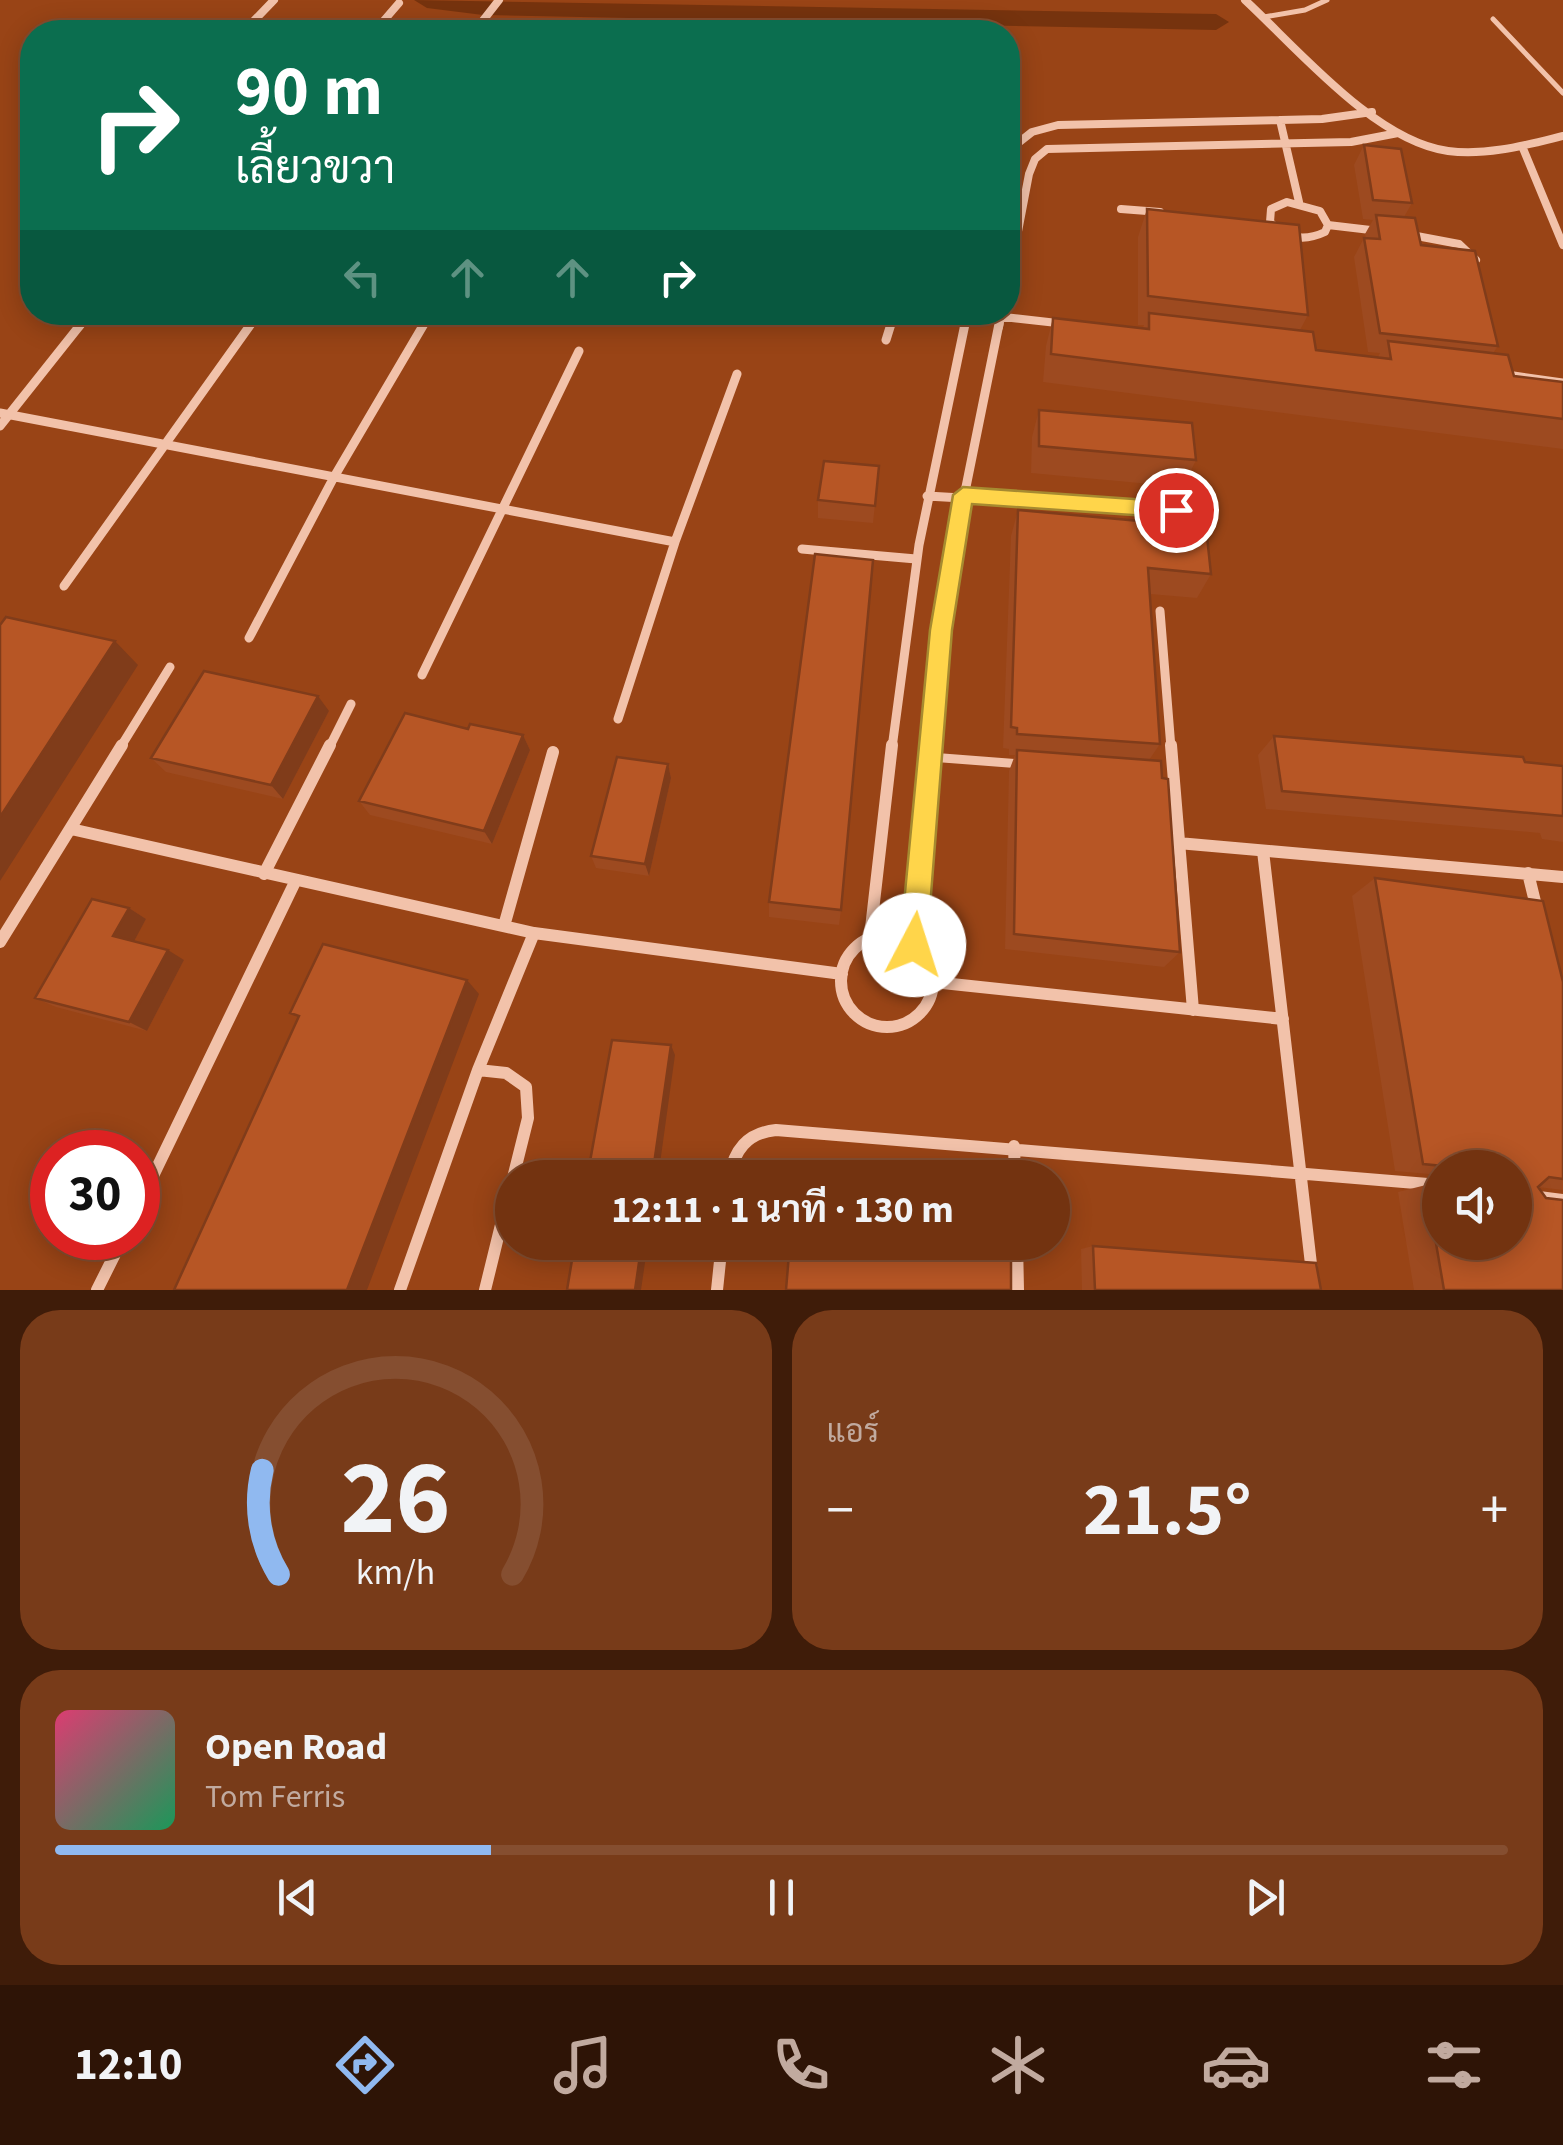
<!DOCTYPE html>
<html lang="th">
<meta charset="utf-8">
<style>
body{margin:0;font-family:"Source Sans 3",Sarabun,sans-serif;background:#783b19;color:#f1f3f6;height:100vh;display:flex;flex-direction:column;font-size:38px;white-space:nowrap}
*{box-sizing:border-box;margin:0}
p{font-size:32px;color:#c1aa9f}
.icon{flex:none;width:55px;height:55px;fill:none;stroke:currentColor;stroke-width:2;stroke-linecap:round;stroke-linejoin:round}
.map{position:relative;height:1290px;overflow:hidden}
.sheet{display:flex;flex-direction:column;gap:20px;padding:20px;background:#3f1c09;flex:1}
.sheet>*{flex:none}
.hud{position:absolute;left:20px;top:20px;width:1000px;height:305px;border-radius:40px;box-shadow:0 5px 25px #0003,0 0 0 2px #854e30;background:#0b6e4f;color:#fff;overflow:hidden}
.fabs{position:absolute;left:1422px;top:1150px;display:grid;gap:20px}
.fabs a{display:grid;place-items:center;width:110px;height:110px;border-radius:50%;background:#733310;box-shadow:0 5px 25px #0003,0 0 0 2px #854e30;font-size:50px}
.speed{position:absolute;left:30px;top:1130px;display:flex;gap:20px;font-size:50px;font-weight:700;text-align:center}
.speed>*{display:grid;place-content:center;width:130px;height:130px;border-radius:50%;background:#733310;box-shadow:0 5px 25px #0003,0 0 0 2px #854e30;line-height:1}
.speed .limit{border:15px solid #d22;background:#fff;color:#111}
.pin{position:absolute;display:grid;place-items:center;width:85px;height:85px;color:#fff;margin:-42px;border:5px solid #fff;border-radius:50%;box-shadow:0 2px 10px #0007}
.me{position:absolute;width:110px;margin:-55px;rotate:5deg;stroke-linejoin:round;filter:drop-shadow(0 0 8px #0008)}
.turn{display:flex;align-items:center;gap:35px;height:210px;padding:0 50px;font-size:45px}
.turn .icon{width:130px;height:130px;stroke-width:2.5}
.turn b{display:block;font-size:70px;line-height:85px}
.lanes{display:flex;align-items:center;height:95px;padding:0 50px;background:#0003;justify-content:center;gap:50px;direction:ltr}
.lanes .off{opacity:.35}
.big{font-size:75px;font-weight:700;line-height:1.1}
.sheet .widget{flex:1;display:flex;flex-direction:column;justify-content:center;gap:15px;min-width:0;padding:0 35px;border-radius:40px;background:#783b19}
.sheet .dial{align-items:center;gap:0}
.dial svg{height:260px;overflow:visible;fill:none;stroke:#854e30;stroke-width:7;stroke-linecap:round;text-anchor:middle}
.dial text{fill:#f1f3f6;stroke:none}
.song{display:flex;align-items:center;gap:30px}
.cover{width:120px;height:120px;border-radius:15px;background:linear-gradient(135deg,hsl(340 70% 55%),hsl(150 70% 35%))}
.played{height:10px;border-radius:5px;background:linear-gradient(90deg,#90b9f0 30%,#854e30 30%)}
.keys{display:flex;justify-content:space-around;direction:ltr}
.heat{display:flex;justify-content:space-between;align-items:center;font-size:55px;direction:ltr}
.sheet .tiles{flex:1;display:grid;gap:20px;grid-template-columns:1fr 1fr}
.widget:last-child{grid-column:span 2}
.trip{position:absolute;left:495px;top:1160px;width:575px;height:100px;border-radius:50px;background:#733310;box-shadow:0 5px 25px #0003,0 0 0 2px #854e30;font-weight:700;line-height:100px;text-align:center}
.tab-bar{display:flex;height:160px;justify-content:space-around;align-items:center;background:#2e1406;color:#c1aa9f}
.tab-bar .icon{width:70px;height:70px}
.tab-bar .active{color:#90b9f0}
.tab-bar b{font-size:45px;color:#f1f3f6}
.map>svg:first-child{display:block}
</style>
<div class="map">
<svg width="1563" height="1290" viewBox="0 0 1563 1290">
<rect width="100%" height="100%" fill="#994416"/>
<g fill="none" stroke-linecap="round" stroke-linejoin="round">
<path fill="#76330e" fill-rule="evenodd" d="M 414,0 L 1216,14 L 1229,22 L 1216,30 L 483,15 L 427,8 Z"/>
<path stroke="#f2c2aa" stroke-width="5" d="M 1264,17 L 1305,10 L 1327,0
M 1493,19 L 1563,93"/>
<path stroke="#f2c2aa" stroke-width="9" d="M 930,757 L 1020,764"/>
<path stroke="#f2c2aa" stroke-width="8" d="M 1245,0 C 1298,49 1375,141 1448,151 C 1487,156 1526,145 1563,136
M 243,32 L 274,0
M 374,32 L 399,3
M 474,32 L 499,0
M 1280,120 L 1299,202
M 1522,146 L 1563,245
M 1008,151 L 1032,132 L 1058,125 L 1322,119 L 1372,112
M 1287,202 L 1320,211 L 1328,225 L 1325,232 C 1304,242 1286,239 1270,222 L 1271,209 Z
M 1121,209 L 1160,212
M 25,214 L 32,206
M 1328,225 L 1379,231
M 1406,234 L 1459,244 L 1476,260
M 1008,284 L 1029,174 L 1035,159 L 1047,149 L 1351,142 L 1398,133
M 968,313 L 1066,324
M 79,327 L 91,312
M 249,327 L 260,312
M 890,327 L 895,312
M 964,327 L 968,312
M 999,327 L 1002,312"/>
<path stroke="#f2c2aa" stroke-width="9" d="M 886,340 L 891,324
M 1500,374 L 1563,383
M 0,413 L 675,542
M 0,426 L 81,324
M 927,496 L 1175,510
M 802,549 L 916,559
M 64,586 L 251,324
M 1160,611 L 1171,748
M 249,638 L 334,477 L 424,324
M 422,675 L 579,351
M 618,719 L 675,542 L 737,374
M 120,748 L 170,667
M 329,748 L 351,704
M 892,748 L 919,545 L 965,324
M 933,748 L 951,561 L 999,324"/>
<path stroke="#f2c2aa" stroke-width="12" d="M 1171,745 L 1193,1010
M 71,829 L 534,933 L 842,974
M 1178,843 L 1563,877
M 1263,851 L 1314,1290
M 1528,873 L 1537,910
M 264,874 L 330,745
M 504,926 L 553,752
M841 981a46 46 0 1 1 92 0a46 46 0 1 1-92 0Z
M 870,937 L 892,745
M 0,942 L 122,745
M 914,945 L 933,745
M 933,982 L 1283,1019
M 478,1070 L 506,1073 L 526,1087 L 528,1118 L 513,1178
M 1014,1146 L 1015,1178
M 729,1178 C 734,1150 747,1133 776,1130 L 1440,1185
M 1515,1194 L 1563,1200
M 138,1207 L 296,880
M 1017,1242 L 1018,1290
M 97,1290 L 123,1238
M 400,1290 L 478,1070 L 534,933
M 485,1290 L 512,1180
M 717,1290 L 722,1242"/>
</g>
<path fill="#9d4a20" d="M 1364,145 L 1412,203 L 1404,217 L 1421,245 L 1498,346 L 1493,353 L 1514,376 L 1563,382 L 1563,449 L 1043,382 L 1046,346 L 1053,318 L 1143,328 L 1144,325 L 1138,325 L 1138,237 L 1147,209 L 1308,315 L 1300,330 L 1316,350 L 1378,357 L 1380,353 L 1368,352 L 1354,257 L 1364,238 L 1366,238 L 1365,234 L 1373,220 L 1363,219 L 1354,165 Z
M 1039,410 L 1196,460 L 1183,487 L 1031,473 L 1032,437 Z
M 879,466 L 873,523 L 818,518 L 818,500 Z
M 1018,510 L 1211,574 L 1197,598 L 1150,594 L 1160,744 L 1149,760 L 1180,952 L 1164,967 L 1005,949 L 1009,771 L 1015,755 L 1009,755 L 1009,749 L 1003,748 L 1011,536 Z
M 329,711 L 283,799 L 166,772 L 151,758 Z
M 468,729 L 523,735 L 530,750 L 492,844 L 370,815 L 359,801 Z
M 1274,736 L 1563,766 L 1563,842 L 1542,839 L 1540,833 L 1266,809 L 1258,755 Z
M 668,764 L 671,778 L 649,876 L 596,868 L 591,856 Z
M 1375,878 L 1563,982 L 1563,1190 L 1538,1187 L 1563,1290 L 1414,1290 L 1398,1192 L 1426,1185 L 1440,1242 L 1515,1168 L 1440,1168 L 1440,1175 L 1395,1171 L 1352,896 Z
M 769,902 L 841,910 L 839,925 L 769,917 Z
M 129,908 L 146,919 L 134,941 L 184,960 L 147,1031 L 56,1007 L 35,998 Z
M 1093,1246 L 1321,1290 L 1082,1290 L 1081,1249 Z"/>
<path fill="#803c1a" d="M 115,641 L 138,665 L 0,881 L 0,817 Z
M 318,696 L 329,711 L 283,799 L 271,785 Z
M 523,735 L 530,750 L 492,844 L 484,831 Z
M 668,764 L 671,778 L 649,876 L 645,864 Z
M 129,908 L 146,919 L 131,947 L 113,936 Z
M 168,950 L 184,960 L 147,1031 L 129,1022 Z
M 467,980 L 479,994 L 367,1290 L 347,1290 Z
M 671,1045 L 675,1055 L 658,1178 L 652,1178 Z
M 642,1242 L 648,1242 L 641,1290 L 635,1290 Z"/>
<path fill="#b75625" stroke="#803c1a" stroke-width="2.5" d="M 1364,145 L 1401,149 L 1412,203 L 1373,200 Z
M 1147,209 L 1299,225 L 1308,315 L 1148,296 Z
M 1376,215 L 1415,218 L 1421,245 L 1475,251 L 1498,346 L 1380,333 L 1364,238 L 1380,239 Z
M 1149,313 L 1313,332 L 1316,350 L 1391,359 L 1388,341 L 1508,355 L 1514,376 L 1563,382 L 1563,419 L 1051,354 L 1053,318 L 1149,329 Z
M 1039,410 L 1192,423 L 1196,460 L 1039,446 Z
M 824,461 L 879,466 L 875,506 L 818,500 Z
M 1018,510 L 1206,527 L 1211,574 L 1148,568 L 1160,744 L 1017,734 L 1017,728 L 1011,727 Z
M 815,554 L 873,560 L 841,910 L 769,902 Z
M 6,617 L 115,641 L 0,817 L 0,625 Z
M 204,671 L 318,696 L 271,785 L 151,758 Z
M 405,713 L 468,729 L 470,724 L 523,735 L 484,831 L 359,801 Z
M 1274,736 L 1523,757 L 1525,762 L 1563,766 L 1563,816 L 1282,791 Z
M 1017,750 L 1161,761 L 1162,778 L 1168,779 L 1180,952 L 1014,934 Z
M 617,757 L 668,764 L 645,864 L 591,856 Z
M 1375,878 L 1543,901 L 1563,982 L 1563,1179 L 1549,1177 L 1538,1187 L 1546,1198 L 1563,1200 L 1563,1290 L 1444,1290 L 1426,1185 L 1440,1186 L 1440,1242 L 1515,1242 L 1515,1168 L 1464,1168 L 1423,1164 Z
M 92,899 L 129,908 L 113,936 L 168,950 L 129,1022 L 35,998 Z
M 323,944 L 467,980 L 347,1290 L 174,1290 L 299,1016 L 290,1013 Z
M 612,1040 L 671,1045 L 652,1178 L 587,1178 Z
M 575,1242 L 642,1242 L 635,1290 L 567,1290 Z
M 790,1242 L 1011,1242 L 1011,1290 L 786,1290 Z
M 1093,1246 L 1316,1263 L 1321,1290 L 1095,1290 Z"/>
<path fill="#ffd54a" stroke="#a68a30" stroke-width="2.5" d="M 963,487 L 1176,502 L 1186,510 L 1176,518 L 972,504 L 952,630 L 927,945 L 923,954 L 914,958 L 904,954 L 900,945 L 930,630 L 953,495 Z"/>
</svg>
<div class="fabs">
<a><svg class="icon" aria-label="sound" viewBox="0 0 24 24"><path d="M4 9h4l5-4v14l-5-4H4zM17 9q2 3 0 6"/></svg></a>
</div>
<div class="speed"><div class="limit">30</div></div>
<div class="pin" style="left:1176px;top:510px;background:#d93025"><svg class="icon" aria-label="arrive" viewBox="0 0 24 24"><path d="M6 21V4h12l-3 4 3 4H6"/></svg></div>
<svg class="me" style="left:914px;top:945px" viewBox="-20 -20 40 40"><circle r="19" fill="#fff"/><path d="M0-13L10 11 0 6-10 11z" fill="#ffd54a"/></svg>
<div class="trip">12:11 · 1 นาที · 130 m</div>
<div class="hud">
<div class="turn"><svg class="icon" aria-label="right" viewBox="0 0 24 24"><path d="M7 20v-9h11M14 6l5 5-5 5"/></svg><div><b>90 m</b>เลี้ยวขวา</div></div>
<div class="lanes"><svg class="icon off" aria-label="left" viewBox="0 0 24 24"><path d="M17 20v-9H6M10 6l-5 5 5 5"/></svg><svg class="icon off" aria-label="ahead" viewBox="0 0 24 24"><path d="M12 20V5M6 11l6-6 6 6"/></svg><svg class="icon off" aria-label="ahead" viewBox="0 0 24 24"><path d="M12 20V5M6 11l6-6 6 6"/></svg><svg class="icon" aria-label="right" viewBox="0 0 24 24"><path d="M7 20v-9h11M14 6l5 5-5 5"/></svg></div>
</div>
</div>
<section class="sheet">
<div class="tiles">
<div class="widget dial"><svg viewBox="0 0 100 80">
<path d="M14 69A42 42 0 1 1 86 69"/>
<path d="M14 69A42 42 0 0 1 9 37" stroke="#90b9f0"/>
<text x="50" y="56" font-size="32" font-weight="700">26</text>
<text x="50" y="72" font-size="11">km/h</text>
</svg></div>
<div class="widget"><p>แอร์</p>
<div class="heat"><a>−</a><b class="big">21.5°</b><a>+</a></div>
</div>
<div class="widget">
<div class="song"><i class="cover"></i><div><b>Open Road</b><p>Tom Ferris</p></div></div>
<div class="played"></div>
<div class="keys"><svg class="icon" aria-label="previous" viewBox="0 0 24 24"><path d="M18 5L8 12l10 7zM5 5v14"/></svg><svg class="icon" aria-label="pause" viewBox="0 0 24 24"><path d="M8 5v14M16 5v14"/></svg><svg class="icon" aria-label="next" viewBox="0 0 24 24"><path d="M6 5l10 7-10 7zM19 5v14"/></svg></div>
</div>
</div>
</section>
<nav class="tab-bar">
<b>12:10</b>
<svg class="icon active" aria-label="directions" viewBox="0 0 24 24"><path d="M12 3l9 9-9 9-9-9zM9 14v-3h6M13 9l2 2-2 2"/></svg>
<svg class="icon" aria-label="music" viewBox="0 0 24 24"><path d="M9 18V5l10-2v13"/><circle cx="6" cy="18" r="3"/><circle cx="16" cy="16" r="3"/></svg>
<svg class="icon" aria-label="phone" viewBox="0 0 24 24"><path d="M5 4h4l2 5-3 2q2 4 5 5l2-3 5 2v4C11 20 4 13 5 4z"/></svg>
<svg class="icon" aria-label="climate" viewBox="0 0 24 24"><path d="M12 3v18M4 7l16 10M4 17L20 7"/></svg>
<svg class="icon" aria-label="car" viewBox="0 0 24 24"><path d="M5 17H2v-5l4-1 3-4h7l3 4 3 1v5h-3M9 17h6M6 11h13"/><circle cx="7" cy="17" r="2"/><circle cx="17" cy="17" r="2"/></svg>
<svg class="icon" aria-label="filters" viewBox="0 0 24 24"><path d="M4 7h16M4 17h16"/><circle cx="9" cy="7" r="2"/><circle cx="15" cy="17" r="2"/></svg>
</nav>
